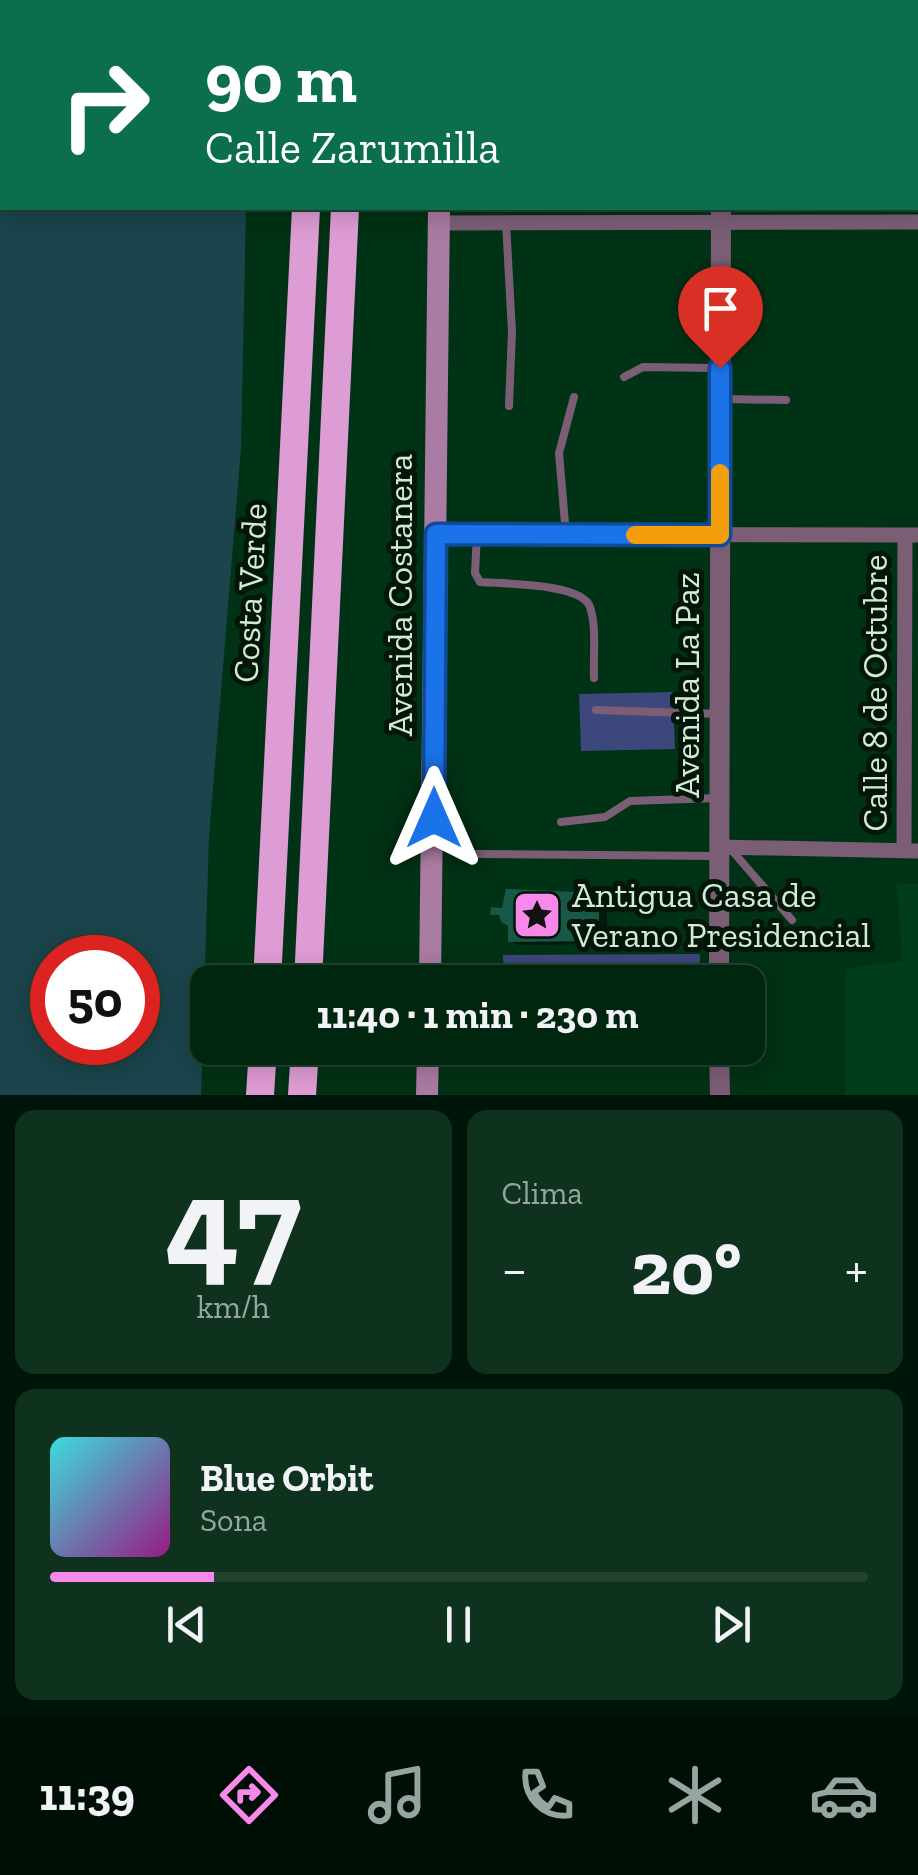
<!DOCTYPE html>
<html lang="es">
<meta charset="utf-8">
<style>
body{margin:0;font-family:"Zilla Slab",serif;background:#0e321e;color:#f1f3f6;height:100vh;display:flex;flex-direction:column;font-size:38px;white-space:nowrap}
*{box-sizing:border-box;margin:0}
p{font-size:32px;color:#95a59f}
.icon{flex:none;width:55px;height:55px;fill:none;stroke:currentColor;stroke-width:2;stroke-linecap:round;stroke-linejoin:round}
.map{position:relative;height:1095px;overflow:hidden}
.panel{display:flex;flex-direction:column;gap:15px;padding:15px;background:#001509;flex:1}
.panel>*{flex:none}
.hud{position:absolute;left:0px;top:0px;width:920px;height:210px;box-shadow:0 5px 25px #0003,0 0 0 2px #224330;background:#0b6e4f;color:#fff;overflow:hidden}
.speed{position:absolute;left:30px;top:935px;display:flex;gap:20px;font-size:50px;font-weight:700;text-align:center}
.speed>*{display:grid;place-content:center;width:130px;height:130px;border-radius:50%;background:#002610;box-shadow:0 5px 25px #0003,0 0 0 2px #224330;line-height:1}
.speed .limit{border:15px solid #d22;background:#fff;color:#111}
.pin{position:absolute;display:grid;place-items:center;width:85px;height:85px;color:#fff;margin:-102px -42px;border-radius:50% 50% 50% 0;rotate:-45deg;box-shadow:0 0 10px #0007}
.pin .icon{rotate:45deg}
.me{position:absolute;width:110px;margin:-55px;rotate:0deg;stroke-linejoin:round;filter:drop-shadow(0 0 8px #0008)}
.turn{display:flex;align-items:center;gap:35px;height:210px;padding:0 40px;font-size:45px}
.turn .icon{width:130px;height:130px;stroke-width:2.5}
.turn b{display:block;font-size:70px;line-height:85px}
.big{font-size:75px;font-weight:700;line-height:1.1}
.panel .card{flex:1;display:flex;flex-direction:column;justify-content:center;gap:15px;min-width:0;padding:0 35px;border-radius:20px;background:#0e321e}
.panel .dial{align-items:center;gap:0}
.dial b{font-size:130px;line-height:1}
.song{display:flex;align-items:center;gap:30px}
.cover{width:120px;height:120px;border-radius:15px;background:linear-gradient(135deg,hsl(180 70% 55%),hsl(310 70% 35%))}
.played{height:10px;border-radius:5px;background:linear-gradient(90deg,#f888ea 20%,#224330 20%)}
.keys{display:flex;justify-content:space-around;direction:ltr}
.heat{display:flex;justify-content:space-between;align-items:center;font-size:55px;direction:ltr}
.panel .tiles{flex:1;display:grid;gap:15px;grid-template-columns:1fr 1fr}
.card:last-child{grid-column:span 2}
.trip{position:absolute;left:190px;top:965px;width:575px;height:100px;border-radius:20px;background:#002610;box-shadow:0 5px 25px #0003,0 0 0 2px #224330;font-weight:700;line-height:100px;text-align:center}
.tab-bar{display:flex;height:160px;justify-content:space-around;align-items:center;background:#000f06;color:#95a59f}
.tab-bar .icon{width:70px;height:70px}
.tab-bar .on{color:#f888ea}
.tab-bar b{font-size:45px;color:#f1f3f6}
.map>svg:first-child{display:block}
</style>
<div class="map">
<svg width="918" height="1095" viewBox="0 0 918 1095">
<rect width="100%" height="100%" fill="#003215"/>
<path fill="#003d1a" d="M 897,884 L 918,884 L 918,1095 L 845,1095 L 846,968 L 902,961 Z"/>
<path fill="#3c487b" d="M 673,692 L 675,749 L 581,751 L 579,694 Z
M 700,954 L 699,982 L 504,982 L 503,955 Z"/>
<path fill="#1b444c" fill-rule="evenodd" d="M 0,0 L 245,0 L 2,2 L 2,208 L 246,208 L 241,449 L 209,837 L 201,1095 L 0,1095 ZM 52,958 L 138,958 L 138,1042 L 52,1042 Z"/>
<path fill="#0007" d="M 599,896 L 607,900 L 607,944 L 519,945 L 510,941 L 511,925 L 493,913 Z"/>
<path fill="#175848" d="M 506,889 L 599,893 L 599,941 L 508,942 L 508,926 L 501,922 L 499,915 L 490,915 L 491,907 L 502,908 Z"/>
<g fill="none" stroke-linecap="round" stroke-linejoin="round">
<path stroke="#7b5e76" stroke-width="8" d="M 506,222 L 512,332 L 509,406
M 624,377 L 643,367 L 717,368
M 725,399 L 786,400
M 477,535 L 475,573 L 480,582 C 504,584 582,583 590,607 C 597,628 593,656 594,678
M 566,535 L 559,453 L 574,397
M 596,710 L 719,714
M 561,822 L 605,817 L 630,801 L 717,798
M 729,847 L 792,920
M 476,854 L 719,856"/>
<path stroke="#7b5e76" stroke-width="15" d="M 439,223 L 918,222
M 436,534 L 918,535
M 719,847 L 918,851
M 904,851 L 905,535"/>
<path stroke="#7b5e76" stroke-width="20" d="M 721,2 L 721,0
M 719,982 L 721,208
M 719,1048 L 720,1095"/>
<path stroke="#aa7ba3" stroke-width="22" d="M 441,2 L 441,0
M 430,982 L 439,208
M 427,1095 L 428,1048"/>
<path stroke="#de9cd4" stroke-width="28" d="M 311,2 L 312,0
M 352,2 L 352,0
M 267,982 L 306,208
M 308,982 L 345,208
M 260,1095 L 263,1048
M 302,1095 L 305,1048"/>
</g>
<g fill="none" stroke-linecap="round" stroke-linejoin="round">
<g stroke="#114b97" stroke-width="25">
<path id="route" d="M 434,818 L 436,534 L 720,535 L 720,368"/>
</g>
<use href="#route" stroke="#1a73e8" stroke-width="18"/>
<path stroke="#f59e0b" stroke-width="18" d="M 635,535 L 720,535 L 720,473"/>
</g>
<defs>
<g id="sight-square" transform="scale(2.5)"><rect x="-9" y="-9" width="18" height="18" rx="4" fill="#f888ea" stroke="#041609"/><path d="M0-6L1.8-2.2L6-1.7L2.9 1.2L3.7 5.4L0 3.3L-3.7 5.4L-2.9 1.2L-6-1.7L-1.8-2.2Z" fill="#111"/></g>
</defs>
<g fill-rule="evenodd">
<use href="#sight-square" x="537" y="915"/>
</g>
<g text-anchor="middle" stroke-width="10" stroke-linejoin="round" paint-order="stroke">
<g font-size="35" fill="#d2ebd7" stroke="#041609">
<text transform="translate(250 593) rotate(-87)" y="12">Costa Verde</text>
<text transform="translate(400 595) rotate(-90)" y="12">Avenida Costanera</text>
<text transform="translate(687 685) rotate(-90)" y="12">Avenida La Paz</text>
<text transform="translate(875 693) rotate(-90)" y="12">Calle 8 de Octubre</text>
</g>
<g font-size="35" fill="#d2ebd7" stroke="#041609" text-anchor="start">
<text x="572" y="907">Antigua Casa de<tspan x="572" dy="40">Verano Presidencial</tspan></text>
</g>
</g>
</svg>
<div class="speed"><div class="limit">50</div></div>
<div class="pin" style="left:720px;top:368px;background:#d93025"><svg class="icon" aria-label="arrive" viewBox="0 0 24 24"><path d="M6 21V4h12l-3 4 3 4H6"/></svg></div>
<svg class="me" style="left:434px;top:818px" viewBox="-20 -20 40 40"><path d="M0-17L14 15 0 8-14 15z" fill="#1a73e8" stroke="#fff" stroke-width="4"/></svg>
<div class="trip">11:40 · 1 min · 230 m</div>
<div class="hud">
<div class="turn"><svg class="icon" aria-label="right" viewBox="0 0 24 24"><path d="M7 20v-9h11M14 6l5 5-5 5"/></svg><div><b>90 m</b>Calle Zarumilla</div></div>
</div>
</div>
<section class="panel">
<div class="tiles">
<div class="card dial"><b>47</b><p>km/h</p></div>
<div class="card"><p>Clima</p>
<div class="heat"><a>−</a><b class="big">20°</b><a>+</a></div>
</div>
<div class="card">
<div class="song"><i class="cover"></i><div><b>Blue Orbit</b><p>Sona</p></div></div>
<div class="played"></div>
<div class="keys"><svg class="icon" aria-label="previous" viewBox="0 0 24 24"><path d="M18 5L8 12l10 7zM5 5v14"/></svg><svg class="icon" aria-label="pause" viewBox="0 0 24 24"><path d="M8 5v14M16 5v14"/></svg><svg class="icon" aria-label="next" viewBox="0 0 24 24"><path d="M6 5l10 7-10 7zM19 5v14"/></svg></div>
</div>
</div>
</section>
<nav class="tab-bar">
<b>11:39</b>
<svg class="icon on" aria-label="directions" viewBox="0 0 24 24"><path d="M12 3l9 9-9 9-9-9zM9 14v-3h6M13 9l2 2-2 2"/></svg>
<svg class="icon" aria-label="music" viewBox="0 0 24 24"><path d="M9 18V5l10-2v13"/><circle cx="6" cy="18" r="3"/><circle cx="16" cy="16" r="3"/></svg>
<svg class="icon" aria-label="phone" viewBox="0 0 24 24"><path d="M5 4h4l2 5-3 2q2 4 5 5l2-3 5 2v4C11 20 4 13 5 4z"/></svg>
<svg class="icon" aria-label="climate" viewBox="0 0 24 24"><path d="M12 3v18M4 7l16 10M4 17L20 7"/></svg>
<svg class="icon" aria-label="car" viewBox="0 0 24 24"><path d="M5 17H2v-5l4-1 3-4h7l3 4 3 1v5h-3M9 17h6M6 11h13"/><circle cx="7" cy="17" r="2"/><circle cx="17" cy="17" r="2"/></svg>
</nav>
